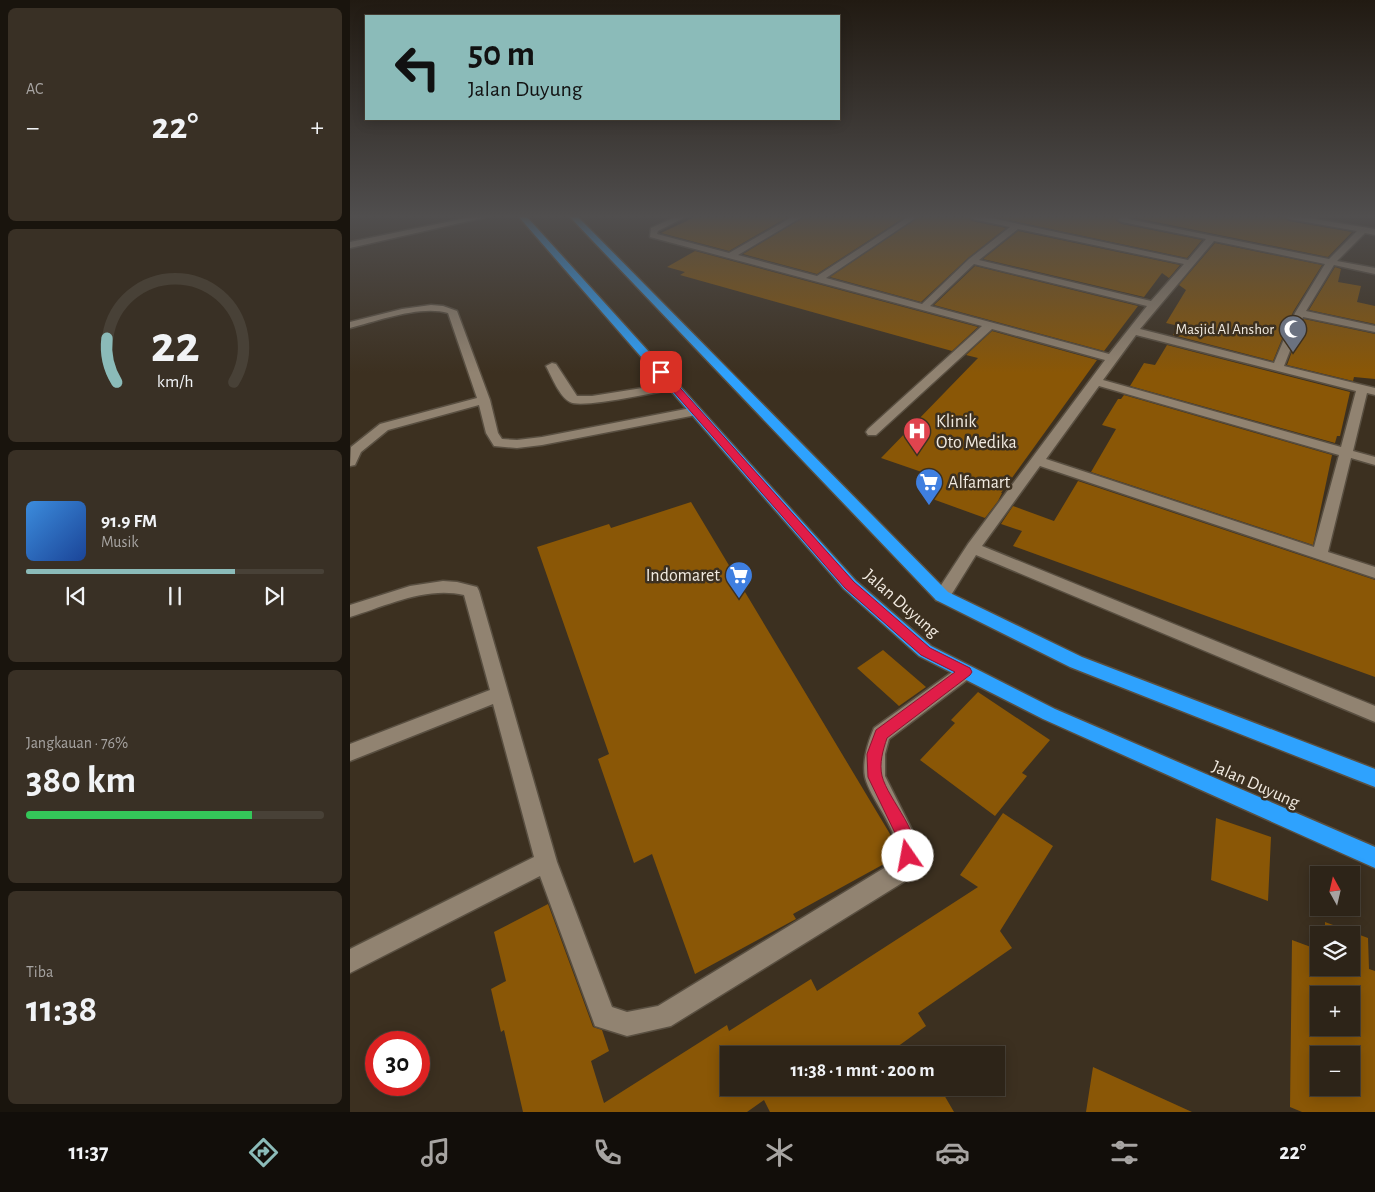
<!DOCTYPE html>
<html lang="id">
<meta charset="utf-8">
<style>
body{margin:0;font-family:"Alegreya Sans",sans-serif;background:#393025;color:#f1f3f6;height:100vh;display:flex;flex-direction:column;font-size:19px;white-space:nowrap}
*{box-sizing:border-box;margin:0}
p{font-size:16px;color:#a7a4a2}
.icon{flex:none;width:28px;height:28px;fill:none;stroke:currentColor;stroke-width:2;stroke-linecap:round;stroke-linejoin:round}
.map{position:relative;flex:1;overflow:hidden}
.panel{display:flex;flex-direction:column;gap:8px;padding:8px;background:#19140d;width:350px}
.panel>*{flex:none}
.banner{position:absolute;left:15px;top:15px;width:475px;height:105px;border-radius:0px;box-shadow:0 2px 12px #0003,0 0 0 1px #484137;background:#8bbbb9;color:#111;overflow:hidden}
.needle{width:32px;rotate:352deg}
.buttons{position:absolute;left:960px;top:866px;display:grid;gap:10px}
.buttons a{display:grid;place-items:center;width:50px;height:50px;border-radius:0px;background:#2d2418;box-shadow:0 2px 12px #0003,0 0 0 1px #484137;font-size:25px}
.speed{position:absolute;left:15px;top:1031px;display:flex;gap:10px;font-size:25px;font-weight:700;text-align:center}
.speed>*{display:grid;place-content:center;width:65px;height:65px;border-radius:50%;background:#2d2418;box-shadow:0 2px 12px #0003,0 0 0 1px #484137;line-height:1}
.speed .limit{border:8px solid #d22;background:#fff;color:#111}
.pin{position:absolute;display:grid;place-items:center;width:42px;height:42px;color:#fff;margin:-21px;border-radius:10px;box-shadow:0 2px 8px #0006}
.me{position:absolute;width:55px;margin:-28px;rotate:348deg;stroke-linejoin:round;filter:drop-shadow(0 0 4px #0008)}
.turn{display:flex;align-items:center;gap:18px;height:105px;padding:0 20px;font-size:22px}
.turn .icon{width:65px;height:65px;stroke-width:2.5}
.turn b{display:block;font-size:35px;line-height:42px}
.big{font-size:38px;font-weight:700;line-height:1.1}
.panel .tile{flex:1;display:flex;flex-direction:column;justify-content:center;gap:8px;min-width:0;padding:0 18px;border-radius:8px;background:#393025}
.panel .dial{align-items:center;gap:0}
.dial svg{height:130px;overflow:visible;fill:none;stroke:#484137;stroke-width:7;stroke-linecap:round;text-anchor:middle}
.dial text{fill:#f1f3f6;stroke:none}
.song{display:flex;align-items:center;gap:15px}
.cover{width:60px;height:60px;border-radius:8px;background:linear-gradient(135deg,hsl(210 70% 55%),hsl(220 70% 35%))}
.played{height:5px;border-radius:2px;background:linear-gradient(90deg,#8bbbb9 70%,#484137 70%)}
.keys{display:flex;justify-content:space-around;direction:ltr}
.heat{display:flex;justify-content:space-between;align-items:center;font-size:28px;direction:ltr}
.charge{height:8px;border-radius:4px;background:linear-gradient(90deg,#34c759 76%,#484137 0)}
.trip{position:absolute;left:370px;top:1046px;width:285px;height:50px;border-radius:0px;background:#2d2418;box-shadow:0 2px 12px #0003,0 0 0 1px #484137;font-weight:700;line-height:50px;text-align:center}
.tab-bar{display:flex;height:80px;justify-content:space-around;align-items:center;background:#120e0a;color:#a7a4a2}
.tab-bar .icon{width:35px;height:35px}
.tab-bar .current{color:#8bbbb9}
.tab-bar b{font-size:22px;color:#f1f3f6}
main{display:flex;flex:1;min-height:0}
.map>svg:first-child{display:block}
</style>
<main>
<section class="panel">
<div class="tile"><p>AC</p>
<div class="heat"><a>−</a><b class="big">22°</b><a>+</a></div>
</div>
<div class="tile dial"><svg viewBox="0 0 100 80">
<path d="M14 69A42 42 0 1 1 86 69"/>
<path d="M14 69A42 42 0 0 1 8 42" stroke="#8bbbb9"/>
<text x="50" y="56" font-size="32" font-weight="700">22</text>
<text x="50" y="72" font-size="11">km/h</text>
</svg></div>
<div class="tile">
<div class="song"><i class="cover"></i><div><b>91.9 FM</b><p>Musik</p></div></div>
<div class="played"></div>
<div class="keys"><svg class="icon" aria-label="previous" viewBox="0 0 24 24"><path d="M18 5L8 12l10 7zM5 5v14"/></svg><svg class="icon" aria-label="pause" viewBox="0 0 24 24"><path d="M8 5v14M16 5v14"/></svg><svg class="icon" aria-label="next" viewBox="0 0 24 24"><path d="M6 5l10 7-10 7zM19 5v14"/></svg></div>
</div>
<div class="tile"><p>Jangkauan · 76%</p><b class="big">380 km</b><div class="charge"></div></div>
<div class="tile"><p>Tiba</p><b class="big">11:38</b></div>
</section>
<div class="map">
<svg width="1025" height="1112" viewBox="0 0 1025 1112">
<rect width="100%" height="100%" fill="#3c3020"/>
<path fill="#8a5706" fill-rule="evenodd" d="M 345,217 L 438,217 L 379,251 L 311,233 Z
M 454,217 L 555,217 L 467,274 L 393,254 Z
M 569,217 L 619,217 L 622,221 L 656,228 L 618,258 L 571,302 L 480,277 Z
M 644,217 L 769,217 L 766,220 L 772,224 L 852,240 L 837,258 Z
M 781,217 L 933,217 L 939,221 L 1002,232 L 978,257 Z
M 668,231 L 830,265 L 819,278 L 812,273 L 794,297 L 633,259 Z
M 865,243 L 972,265 L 943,312 L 923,361 L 823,335 L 829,326 L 816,323 L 836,290 L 829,285 Z
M 345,251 L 628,327 L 602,351 L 330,275 L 335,272 L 317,267 Z
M 625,266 L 788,306 L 754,351 L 584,305 Z
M 985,267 L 991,269 L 988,282 L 1011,286 L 1007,302 L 1025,306 L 1025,324 L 959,310 Z
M 954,319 L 1025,334 L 1025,379 L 1004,377 L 1003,381 L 937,365 Z
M 642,331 L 747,360 L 651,493 L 652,493 L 648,501 L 635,518 L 577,497 L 592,479 L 531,458 L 628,358 L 616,355 Z
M 817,345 L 1000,392 L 990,436 L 987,436 L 985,443 L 780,386 L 794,363 L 805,365 Z
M 774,395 L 982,455 L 963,545 L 741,472 L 766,429 L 752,425 L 768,399 L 771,399 Z
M 728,481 L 1025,580 L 1025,677 L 663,546 L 672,531 L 651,524 L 663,506 L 704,521 Z
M 341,502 L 543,839 L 545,852 L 543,859 L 443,914 L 446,919 L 345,974 L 302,854 L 284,863 L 248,759 L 259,754 L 187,547 L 259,524 L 261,528 Z
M 533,650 L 576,687 L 549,706 L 507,668 Z
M 628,692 L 700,740 L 672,773 L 677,776 L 645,816 L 570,760 L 605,723 L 601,720 Z
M 653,813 L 703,846 L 650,931 L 662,948 L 568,1013 L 576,1026 L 536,1055 L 379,1055 L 379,1088 L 590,1088 L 604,1112 L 420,1112 L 414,1100 L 397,1112 L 173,1112 L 154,1030 L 151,1032 L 141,989 L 156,981 L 144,932 L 198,904 L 243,1027 L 252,1030 L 259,1051 L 241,1061 L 254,1103 L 377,1025 L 379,1031 L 461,979 L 467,991 L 628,887 L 610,875 Z
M 866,818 L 921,837 L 918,901 L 861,880 Z
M 975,922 L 1018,938 L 1019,969 L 1025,971 L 1025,1112 L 952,1112 L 940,1107 L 942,940 L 969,950 L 969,968 L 1001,968 L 1001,935 L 975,935 ZM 969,995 L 1001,995 L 1001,1028 L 969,1028 ZM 969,1055 L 1001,1055 L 1001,1088 L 969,1088 Z
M 743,1067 L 842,1112 L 736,1112 Z"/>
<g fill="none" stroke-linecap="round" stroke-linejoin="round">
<g stroke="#594f41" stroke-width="3">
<path id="minor" d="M 121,217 L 136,217 L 0,248 L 0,242 Z
M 325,217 L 335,217 L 308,231 L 307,234 L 379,253 L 442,217 L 452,217 L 388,255 L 467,276 L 558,217 L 567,217 L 476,278 L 572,304 L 619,259 L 660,227 L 622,219 L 621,217 L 636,217 L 838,260 L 856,239 L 772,222 L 768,220 L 771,217 L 779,217 L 778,219 L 979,259 L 1007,231 L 939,219 L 935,217 L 952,217 L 1025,229 L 1025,235 L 1015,233 L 987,261 L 1025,268 L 1025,274 L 984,265 L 956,311 L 1025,326 L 1025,332 L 953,317 L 934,366 L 1025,388 L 1025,395 L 1017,393 L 1003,451 L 1025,457 L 1025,465 L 1001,458 L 978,552 L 1025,567 L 1025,578 L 690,466 L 632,546 L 1025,706 L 1025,722 L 626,555 L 598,600 L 592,602 L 586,600 L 584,596 L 618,544 L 755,360 L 642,329 L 526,435 L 518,435 L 516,432 L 518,429 L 632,326 L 300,237 L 301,228 ZM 668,229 L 834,264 L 801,301 L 629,260 ZM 864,241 L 975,264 L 945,313 L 924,363 L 790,329 ZM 624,264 L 797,306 L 759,354 L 580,306 ZM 786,335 L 1006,391 L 991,447 L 753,380 ZM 749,386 L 989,455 L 964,547 L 696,459 Z
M 81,305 L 93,306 L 107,311 L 140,400 L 148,433 L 152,439 L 167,440 L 192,437 L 346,407 L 352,411 L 346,415 L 192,445 L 167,448 L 144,446 L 136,433 L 129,405 L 38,430 L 11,452 L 5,465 L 0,466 L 1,447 L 30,424 L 127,398 L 98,313 C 70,305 28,321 0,328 L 0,322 L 52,309 Z
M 202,363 L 206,364 L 227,396 L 242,396 L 324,383 L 330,386 L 324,389 C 307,392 231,409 220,402 C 209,396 202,377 196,366 Z
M 93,581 L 107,582 L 127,587 L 129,591 L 207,862 L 262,1007 L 277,1012 L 308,1006 L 544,862 C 556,835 521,803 515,777 C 512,761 518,742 524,728 L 609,667 L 615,665 L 621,667 L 624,672 L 621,677 L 539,739 L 535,754 L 535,776 L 564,834 L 569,856 L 560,878 L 321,1026 L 277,1036 L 245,1026 L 190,876 L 0,973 L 0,949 L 184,857 L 143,704 L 0,761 L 0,744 L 140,690 L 114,595 C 76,586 36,606 0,617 L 0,605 L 60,586 Z"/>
</g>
<g stroke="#594f41" stroke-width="3">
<path id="highway" d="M 169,217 L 177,217 L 506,581 L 581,646 L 705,709 L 1025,847 L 1025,868 L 693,719 L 569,656 L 494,589 Z
M 220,217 L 228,217 L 598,592 L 732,657 L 1025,769 L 1025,787 L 720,667 L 586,600 Z"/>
</g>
<use href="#minor" fill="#918371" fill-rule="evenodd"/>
<use href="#highway" fill="#2ea2fe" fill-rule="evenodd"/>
</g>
<linearGradient id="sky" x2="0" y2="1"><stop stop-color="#211a12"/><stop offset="0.58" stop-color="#504e4e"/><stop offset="1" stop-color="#504e4e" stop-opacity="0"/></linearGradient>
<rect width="1025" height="373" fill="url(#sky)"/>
<path fill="#e11d48" stroke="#92132f" d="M 308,370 L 314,370 L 504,582 L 580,648 L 620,668 L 622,672 L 620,675 L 537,738 C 533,750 529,763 532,776 C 538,800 575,836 564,862 L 558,864 L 553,862 L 546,835 L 518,777 L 517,754 L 526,730 L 605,672 L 571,655 L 495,588 L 308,374 Z"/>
<defs>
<g id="mosque-pin" transform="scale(1.4375)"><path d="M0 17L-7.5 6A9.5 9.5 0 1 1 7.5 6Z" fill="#6b7280" stroke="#3c3020"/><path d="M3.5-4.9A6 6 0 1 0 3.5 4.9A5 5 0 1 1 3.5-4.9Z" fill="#fff"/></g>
<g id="hospital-pin" transform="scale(1.4375)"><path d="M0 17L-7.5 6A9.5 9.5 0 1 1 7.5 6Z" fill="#e0444e" stroke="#3c3020"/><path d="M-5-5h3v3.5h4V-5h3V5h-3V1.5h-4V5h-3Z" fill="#fff"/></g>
<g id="supermarket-pin" transform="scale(1.4375)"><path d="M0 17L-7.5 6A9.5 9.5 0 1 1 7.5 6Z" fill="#3f7fe0" stroke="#3c3020"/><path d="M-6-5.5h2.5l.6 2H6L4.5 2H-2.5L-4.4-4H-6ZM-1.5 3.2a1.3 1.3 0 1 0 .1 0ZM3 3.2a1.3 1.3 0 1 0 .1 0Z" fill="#fff"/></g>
</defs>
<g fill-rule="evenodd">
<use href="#mosque-pin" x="943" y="329"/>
<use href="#hospital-pin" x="567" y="431"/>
<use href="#supermarket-pin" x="579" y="482"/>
<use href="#supermarket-pin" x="389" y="575"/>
</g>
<g text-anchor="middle" stroke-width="5" stroke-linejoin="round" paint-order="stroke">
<g font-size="15" fill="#f1eae0" stroke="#3c3020" text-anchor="end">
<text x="924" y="334">Masjid Al Anshor</text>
</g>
<g font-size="18" fill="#f1eae0" stroke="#3c3020" text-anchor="start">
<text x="586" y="427">Klinik<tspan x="586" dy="21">Oto Medika</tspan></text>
<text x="598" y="488">Alfamart</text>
<text x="370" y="581" text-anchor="end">Indomaret</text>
</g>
<g font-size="18" fill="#f1eae0" stroke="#3c3020">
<text transform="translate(552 603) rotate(41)" y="6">Jalan Duyung</text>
<text transform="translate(906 784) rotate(24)" y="6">Jalan Duyung</text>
</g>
</g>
</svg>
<div class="buttons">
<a><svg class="needle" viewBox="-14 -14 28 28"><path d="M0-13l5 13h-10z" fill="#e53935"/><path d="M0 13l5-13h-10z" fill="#a7a4a2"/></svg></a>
<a><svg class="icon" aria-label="layers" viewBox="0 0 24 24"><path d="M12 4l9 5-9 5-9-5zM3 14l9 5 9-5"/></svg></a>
<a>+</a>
<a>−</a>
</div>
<div class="speed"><div class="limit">30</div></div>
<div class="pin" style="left:311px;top:372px;background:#d93025"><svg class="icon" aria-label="arrive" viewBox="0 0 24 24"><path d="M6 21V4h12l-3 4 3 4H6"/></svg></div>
<svg class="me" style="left:558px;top:856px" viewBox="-20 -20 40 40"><circle r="19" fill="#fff"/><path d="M0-13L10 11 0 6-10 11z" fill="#e11d48"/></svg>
<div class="trip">11:38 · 1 mnt · 200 m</div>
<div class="banner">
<div class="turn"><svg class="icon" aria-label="left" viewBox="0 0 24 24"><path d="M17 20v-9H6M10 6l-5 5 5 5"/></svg><div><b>50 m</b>Jalan Duyung</div></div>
</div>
</div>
</main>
<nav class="tab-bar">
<b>11:37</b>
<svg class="icon current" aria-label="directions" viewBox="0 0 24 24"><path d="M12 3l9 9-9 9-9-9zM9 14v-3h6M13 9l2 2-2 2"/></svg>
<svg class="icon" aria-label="music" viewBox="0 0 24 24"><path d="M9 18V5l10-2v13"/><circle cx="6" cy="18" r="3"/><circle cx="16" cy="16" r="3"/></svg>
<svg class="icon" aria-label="phone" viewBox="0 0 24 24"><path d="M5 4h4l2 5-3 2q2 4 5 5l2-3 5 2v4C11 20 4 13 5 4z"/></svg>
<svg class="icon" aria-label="climate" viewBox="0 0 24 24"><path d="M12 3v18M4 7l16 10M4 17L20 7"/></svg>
<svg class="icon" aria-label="car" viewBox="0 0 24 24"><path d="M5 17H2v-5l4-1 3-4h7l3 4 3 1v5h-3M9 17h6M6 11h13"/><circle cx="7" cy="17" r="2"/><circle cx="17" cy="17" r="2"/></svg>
<svg class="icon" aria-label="filters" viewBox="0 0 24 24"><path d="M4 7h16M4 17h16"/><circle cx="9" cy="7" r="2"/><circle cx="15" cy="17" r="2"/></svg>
<b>22°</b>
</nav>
